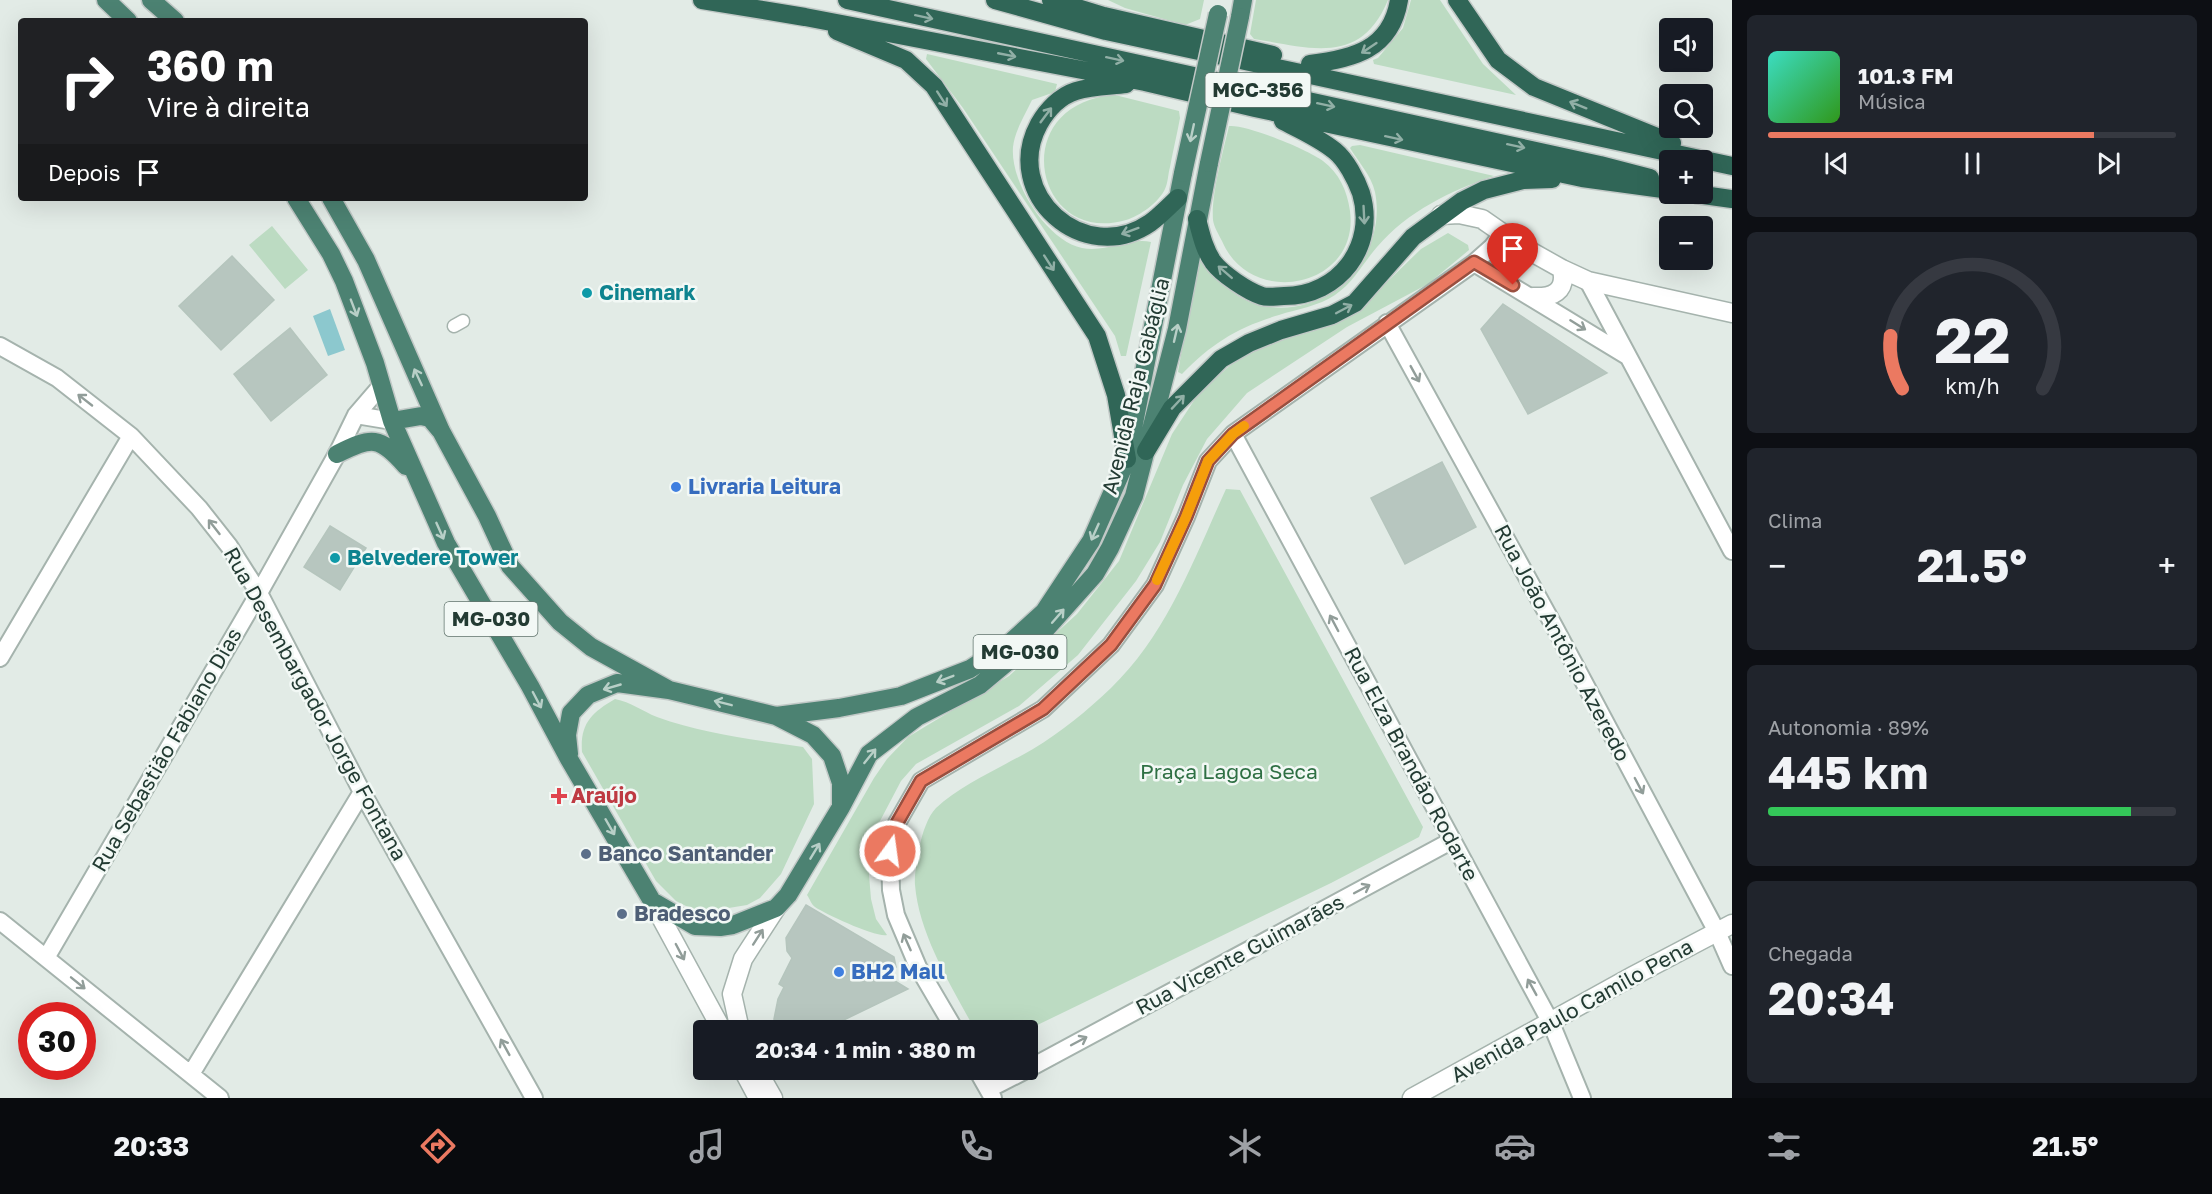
<!DOCTYPE html>
<html lang="pt">
<meta charset="utf-8">
<style>
body{margin:0;font-family:"Golos Text",sans-serif;background:#20242c;color:#f1f3f6;height:100vh;display:flex;flex-direction:column;font-size:22px;white-space:nowrap}
*{box-sizing:border-box;margin:0}
p{font-size:20px;color:#9ea1a6}
.icon{flex:none;width:33px;height:33px;fill:none;stroke:currentColor;stroke-width:2;stroke-linecap:round;stroke-linejoin:round}
.map{position:relative;flex:1;overflow:hidden}
.panel{display:flex;flex-direction:column;gap:15px;padding:15px;background:#0d0f14;width:480px}
.panel>*{flex:none}
.top-card{position:absolute;left:18px;top:18px;width:570px;height:183px;border-radius:6px;box-shadow:0 6px 24px #0002;background:#202124;color:#fff;overflow:hidden}
.buttons{position:absolute;left:1659px;top:18px;display:grid;gap:12px}
.buttons a{display:grid;place-items:center;width:54px;height:54px;border-radius:6px;background:#171b24;box-shadow:0 6px 24px #0002;font-size:30px}
.speed{position:absolute;left:18px;top:1002px;display:flex;gap:12px;font-size:30px;font-weight:700;text-align:center}
.speed>*{display:grid;place-content:center;width:78px;height:78px;border-radius:50%;background:#171b24;box-shadow:0 6px 24px #0002;line-height:1}
.speed .limit{border:9px solid #d22;background:#fff;color:#111}
.pin{position:absolute;display:grid;place-items:center;width:51px;height:51px;color:#fff;margin:-62px -26px;border-radius:50% 50% 50% 0;rotate:-45deg;box-shadow:0 0 6px #0007}
.pin .icon{rotate:45deg}
.me{position:absolute;width:66px;margin:-33px;rotate:14deg;stroke-linejoin:round;filter:drop-shadow(0 0 4px #0008)}
.turn{display:flex;align-items:center;gap:21px;height:126px;padding:0 30px;font-size:27px}
.turn .icon{width:78px;height:78px;stroke-width:2.5}
.turn b{display:block;font-size:42px;line-height:51px}
.then{display:flex;align-items:center;height:57px;padding:0 30px;background:#0003;gap:12px;font-size:22px}
.big{font-size:45px;font-weight:700;line-height:1.1}
.panel .tile{flex:1;display:flex;flex-direction:column;justify-content:center;gap:9px;min-width:0;padding:0 21px;border-radius:9px;background:#20242c}
.panel .dial{align-items:center;gap:0}
.dial svg{height:156px;overflow:visible;fill:none;stroke:#363941;stroke-width:7;stroke-linecap:round;text-anchor:middle}
.dial text{fill:#f1f3f6;stroke:none}
.song{display:flex;align-items:center;gap:18px}
.cover{width:72px;height:72px;border-radius:9px;background:linear-gradient(135deg,hsl(170 70% 55%),hsl(110 70% 35%))}
.played{height:6px;border-radius:3px;background:linear-gradient(90deg,#eb7961 80%,#363941 80%)}
.keys{display:flex;justify-content:space-around;direction:ltr}
.heat{display:flex;justify-content:space-between;align-items:center;font-size:33px;direction:ltr}
.charge{height:9px;border-radius:4px;background:linear-gradient(90deg,#34c759 89%,#363941 0)}
.trip{position:absolute;left:693px;top:1020px;width:345px;height:60px;border-radius:6px;background:#171b24;box-shadow:0 6px 24px #0002;font-weight:700;line-height:60px;text-align:center}
.menu{display:flex;height:96px;justify-content:space-around;align-items:center;background:#090b0e;color:#9ea1a6}
.menu .icon{width:42px;height:42px}
.menu .on{color:#eb7961}
.menu b{font-size:27px;color:#f1f3f6}
main{display:flex;flex:1;min-height:0}
.map>svg:first-child{display:block}
</style>
<main>
<div class="map">
<svg width="1732" height="1098" viewBox="0 0 1732 1098">
<rect width="100%" height="100%" fill="#e2ebe6"/>
<path fill="#bcdbc2" d="M 1108,0 L 1204,0 L 1200,19 L 1185,25 L 1125,8 Z
M 1256,0 L 1388,0 C 1361,66 1310,48 1254,39 L 1250,34 Z
M 1411,0 L 1440,0 L 1483,64 L 1516,95 L 1374,64 L 1373,60 L 1378,58 L 1403,28 Z
M 927,54 L 1057,84 L 1055,92 L 1032,100 C 1025,115 1015,130 1013,147 C 1010,183 1047,241 1082,248 C 1106,253 1130,237 1151,242 L 1126,356 L 1121,356 L 1115,336 L 963,108 L 926,59 Z
M 1115,95 L 1179,111 L 1180,118 C 1177,134 1173,151 1170,167 C 1168,174 1168,183 1165,189 C 1159,202 1140,216 1126,220 C 1034,247 1005,103 1115,95 Z
M 1229,126 C 1246,124 1309,150 1323,161 C 1339,173 1347,190 1350,211 C 1360,287 1251,310 1222,241 C 1219,235 1214,227 1213,220 C 1211,195 1223,152 1229,126 Z
M 1360,145 L 1494,176 C 1450,191 1408,211 1377,247 C 1363,263 1354,282 1335,295 C 1319,306 1297,309 1279,315 C 1238,327 1212,343 1182,374 L 1178,372 L 1197,263 L 1203,259 C 1215,275 1230,294 1250,302 C 1318,328 1389,262 1375,192 C 1371,175 1359,163 1350,148 L 1352,146 Z
M 272,226 L 308,270 L 285,289 L 249,245 Z
M 1448,233 L 1468,245 L 1469,250 L 1428,284 L 1347,327 L 1247,393 L 1207,439 L 1183,485 L 1160,542 L 1136,581 L 1078,655 L 1019,706 L 916,764 L 901,781 L 880,821 L 871,842 L 869,875 L 871,899 L 876,919 L 887,935 C 877,938 825,914 815,907 C 811,904 810,899 807,895 L 874,778 L 887,759 L 908,737 L 1009,676 L 1077,614 L 1119,561 L 1172,434 L 1199,393 L 1233,363 L 1257,349 L 1336,322 L 1386,283 L 1421,249 Z
M 1226,489 L 1240,490 L 1423,827 L 1419,837 L 1331,883 L 1027,1030 L 975,1030 C 952,987 919,935 915,885 C 914,872 918,858 920,845 C 922,834 928,816 936,808 C 962,784 1002,767 1033,749 C 1061,732 1087,711 1111,688 C 1167,634 1194,559 1226,489 Z
M 615,699 C 631,702 642,711 657,717 C 704,734 755,740 803,747 L 812,759 L 814,804 L 781,874 L 760,898 L 747,905 L 710,911 L 692,909 L 676,901 L 656,881 L 582,752 C 580,724 591,713 615,699 Z"/>
<path fill="#8cc8ce" d="M 330,309 L 345,350 L 328,356 L 313,316 Z"/>
<path fill="#b7c6bf" stroke="#b5c5bd" stroke-width="1.5" d="M 232,256 L 274,300 L 221,350 L 179,306 Z
M 1503,304 L 1607,373 L 1528,414 L 1481,329 Z
M 290,328 L 327,375 L 271,421 L 234,374 Z
M 1442,462 L 1476,527 L 1405,564 L 1371,498 Z
M 330,526 L 366,548 L 340,590 L 304,567 Z
M 806,905 L 894,957 L 896,967 L 890,978 L 908,989 L 823,1030 L 775,1030 L 774,1019 L 778,999 L 784,987 L 779,984 L 792,958 L 787,951 L 786,938 Z"/>
<g fill="none" stroke-linecap="round" stroke-linejoin="round">
<g stroke="#a5b3ad" stroke-width="15">
<path id="pedestrian" d="M 454,326 L 463,321"/>
</g>
<g stroke="#a5b3ad" stroke-width="20">
<path id="minor" d="M 1474,263 L 1627,356
M 1588,281 L 1732,551
M 1387,323 L 1554,626 L 1717,932 L 1732,966
M 0,346 L 57,378 L 131,436 L 199,508 L 229,546 L 259,593 L 362,792 L 534,1098
M 356,415 L 392,421
M 1233,434 L 1551,1023 L 1582,1098
M 0,658 L 131,436
M 0,921 L 220,1098
M 46,958 L 259,593 L 337,454 L 356,415 L 381,386
M 955,1030 L 918,967 L 896,915 L 891,890 L 890,851 L 897,823 L 921,781 L 1043,709 L 1111,645 L 1155,585 L 1186,517 L 1208,461 L 1233,434 L 1474,263 L 1492,247 L 1502,234
M 1028,1069 L 1451,841
M 977,1070 L 993,1098
M 191,1074 L 362,792
M 989,1089 L 1026,1070"/>
</g>
<g stroke="#a5b3ad" stroke-width="21">
<path id="tertiary" d="M 1441,215 L 1459,214 L 1482,219 L 1521,246 L 1562,269 L 1588,281 L 1732,313
M 1533,297 C 1552,298 1567,292 1562,269
M 652,901 L 722,1030
M 740,1030 L 732,994 L 743,959 L 776,908
M 743,1070 L 758,1098
M 757,1070 L 773,1098
M 1412,1098 L 1633,976 L 1732,924"/>
</g>
<g stroke="#c1c8c6" stroke-width="21">
<path id="trunk" d="M 106,0 L 128,21
M 151,0 L 175,21
M 1240,17 L 1243,0
M 296,198 L 331,254 L 344,281 L 375,363 L 392,421 L 446,543 L 530,686 L 569,759 L 652,901 L 695,926 L 720,927 L 733,925 L 776,908 L 788,895 L 841,807 L 869,754 L 917,717 L 980,685 L 1045,630 L 1095,574 L 1110,548 L 1134,496 L 1177,329 L 1209,163
M 331,198 L 366,260 L 441,431 L 487,516 L 510,566 L 560,622 L 591,647 L 669,690
M 392,421 L 421,416 L 430,418 L 440,430
M 337,454 C 372,437 379,435 406,466
M 776,716 L 839,708 L 901,696 L 970,669 L 1010,643 L 1044,612 L 1091,541 L 1127,459 L 1183,173
M 569,754 L 567,735 L 571,713 L 588,695 L 617,683 L 669,690 L 776,716 L 813,735 L 832,756 L 841,783 L 841,805"/>
</g>
<g stroke="#c1c8c6" stroke-width="21">
<path id="motorway" d="M 702,0 L 805,17 L 1145,82 L 1255,108 L 1582,178 L 1670,190
M 847,0 L 1600,165 L 1650,178
M 995,0 L 1106,31 L 1732,166
M 1051,0 L 1104,16 L 1273,55
M 1457,0 L 1498,60 L 1534,87 L 1672,143
M 837,31 L 906,60 L 934,86 L 1097,336 L 1116,395 L 1127,459
M 1310,64 C 1352,59 1391,50 1399,0
M 1126,84 C 1110,86 1091,86 1076,91 C 1060,96 1047,110 1039,124 C 1001,194 1084,268 1150,223 C 1160,216 1169,206 1178,198
M 1696,194 L 1732,199
M 1197,219 C 1201,234 1204,249 1213,262 C 1222,274 1247,291 1262,296 C 1268,298 1277,296 1284,296 C 1339,296 1377,246 1361,193 C 1356,179 1346,160 1335,151 C 1319,138 1301,130 1283,121
M 1146,451 L 1172,408 L 1221,359 L 1249,343 L 1281,330 L 1332,315 L 1355,303 L 1413,237 L 1462,201 L 1484,190 L 1523,180 L 1552,179"/>
</g>
<use href="#pedestrian" stroke="#fff" stroke-width="12"/>
<use href="#minor" stroke="#fff" stroke-width="16"/>
<use href="#tertiary" stroke="#fff" stroke-width="18"/>
<use href="#trunk" stroke="#4c8272" stroke-width="18"/>
<use href="#motorway" stroke="#306657" stroke-width="18"/>
<g stroke="#c1c8c6" stroke-width="21" stroke-linecap="butt">
<path id="trunk-bridge" d="M 1209,163 L 1240,17
M 1183,173 L 1218,14"/>
</g>
<use href="#trunk-bridge" stroke="#4c8272" stroke-width="18"/>
</g>
<defs><path id="oneway-shaft" d="M-6 0H5M1.5-3L5.5 0L1.5 3" fill="none" stroke-width="1.6" stroke-linecap="round" stroke-linejoin="round" transform="scale(1.5)"/></defs>
<g stroke="#91afa6">
<use href="#oneway-shaft" transform="translate(924 17) rotate(12)"/>
<use href="#oneway-shaft" transform="translate(1369 48) rotate(146)"/>
<use href="#oneway-shaft" transform="translate(1007 55) rotate(11)"/>
<use href="#oneway-shaft" transform="translate(1115 59) rotate(12)"/>
<use href="#oneway-shaft" transform="translate(942 99) rotate(57)"/>
<use href="#oneway-shaft" transform="translate(1326 105) rotate(12)"/>
<use href="#oneway-shaft" transform="translate(1578 105) rotate(-158)"/>
<use href="#oneway-shaft" transform="translate(1046 115) rotate(-53)"/>
<use href="#oneway-shaft" transform="translate(1394 138) rotate(12)"/>
<use href="#oneway-shaft" transform="translate(1516 146) rotate(12)"/>
<use href="#oneway-shaft" transform="translate(1364 215) rotate(87)"/>
<use href="#oneway-shaft" transform="translate(1130 231) rotate(160)"/>
<use href="#oneway-shaft" transform="translate(1049 263) rotate(57)"/>
<use href="#oneway-shaft" transform="translate(1225 272) rotate(-139)"/>
<use href="#oneway-shaft" transform="translate(1344 309) rotate(-28)"/>
<use href="#oneway-shaft" transform="translate(1178 402) rotate(-47)"/>
</g>
<g stroke="#b8cfc7">
<use href="#oneway-shaft" transform="translate(1192 133) rotate(102)"/>
<use href="#oneway-shaft" transform="translate(354 308) rotate(69)"/>
<use href="#oneway-shaft" transform="translate(1176 333) rotate(-77)"/>
<use href="#oneway-shaft" transform="translate(418 377) rotate(-115)"/>
<use href="#oneway-shaft" transform="translate(440 531) rotate(66)"/>
<use href="#oneway-shaft" transform="translate(1095 532) rotate(114)"/>
<use href="#oneway-shaft" transform="translate(1058 616) rotate(-49)"/>
<use href="#oneway-shaft" transform="translate(945 679) rotate(159)"/>
<use href="#oneway-shaft" transform="translate(612 687) rotate(164)"/>
<use href="#oneway-shaft" transform="translate(537 700) rotate(62)"/>
<use href="#oneway-shaft" transform="translate(723 703) rotate(-166)"/>
<use href="#oneway-shaft" transform="translate(870 756) rotate(-51)"/>
<use href="#oneway-shaft" transform="translate(610 827) rotate(60)"/>
<use href="#oneway-shaft" transform="translate(815 851) rotate(-59)"/>
</g>
<g stroke="#919d99">
<use href="#oneway-shaft" transform="translate(1578 325) rotate(32)"/>
<use href="#oneway-shaft" transform="translate(1415 374) rotate(61)"/>
<use href="#oneway-shaft" transform="translate(85 400) rotate(-142)"/>
<use href="#oneway-shaft" transform="translate(214 527) rotate(-128)"/>
<use href="#oneway-shaft" transform="translate(1334 623) rotate(-118)"/>
<use href="#oneway-shaft" transform="translate(1639 786) rotate(62)"/>
<use href="#oneway-shaft" transform="translate(1362 889) rotate(-28)"/>
<use href="#oneway-shaft" transform="translate(758 937) rotate(-57)"/>
<use href="#oneway-shaft" transform="translate(907 942) rotate(-114)"/>
<use href="#oneway-shaft" transform="translate(680 952) rotate(62)"/>
<use href="#oneway-shaft" transform="translate(78 983) rotate(39)"/>
<use href="#oneway-shaft" transform="translate(1532 987) rotate(-119)"/>
<use href="#oneway-shaft" transform="translate(1079 1041) rotate(-28)"/>
<use href="#oneway-shaft" transform="translate(505 1047) rotate(-119)"/>
</g>
<g fill="none" stroke-linecap="round" stroke-linejoin="round">
<g stroke="#994f3f" stroke-width="15">
<path id="route" d="M 890,851 L 897,823 L 921,781 L 1043,709 L 1111,645 L 1155,585 L 1186,517 L 1208,461 L 1233,434 L 1474,262 L 1513,285"/>
</g>
<use href="#route" stroke="#eb7961" stroke-width="10"/>
<path stroke="#f59e0b" stroke-width="10" d="M 1157,580 L 1186,517 L 1208,461 L 1233,434 L 1244,426"/>
</g>
<g fill="#0f9aa8" stroke="#f2f8f5" stroke-width="2">
<circle cx="587" cy="293" r="6"/>
<circle cx="335" cy="558" r="6"/>
</g>
<g fill="#3f7fe0" stroke="#f2f8f5" stroke-width="2">
<circle cx="676" cy="487" r="6"/>
<circle cx="839" cy="972" r="6"/>
</g>
<path fill="#e0444e" stroke="#f2f8f5" stroke-width="2" d="M556 787h6v6h6v6h-6v6h-6v-6h-6v-6h6z"/>
<g fill="#5c6f8a" stroke="#f2f8f5" stroke-width="2">
<circle cx="586" cy="854" r="6"/>
<circle cx="622" cy="914" r="6"/>
</g>
<g text-anchor="middle" stroke-width="5" stroke-linejoin="round" paint-order="stroke">
<g fill="#f2f8f5" stroke="#61746d" stroke-width="1.5">
<rect x="1205.5" y="73" width="105" height="34" rx="4.5"/>
<rect x="444.5" y="602" width="93" height="34" rx="4.5"/>
<rect x="973.5" y="635" width="93" height="34" rx="4.5"/>
</g>
<g font-size="20" font-weight="bold" fill="#233b33">
<text x="1258" y="97">MGC-356</text>
<text x="491" y="626">MG-030</text>
<text x="1020" y="659">MG-030</text>
</g>
<g font-size="21" font-weight="bold" fill="#0d838f" stroke="#f2f8f5" text-anchor="start">
<text x="599" y="300">Cinemark</text>
<text x="347" y="565">Belvedere Tower</text>
</g>
<g font-size="21" fill="#233b33" stroke="#f2f8f5">
<text transform="translate(1136 386) rotate(-76)" y="7">Avenida Raja Gabáglia</text>
<text transform="translate(1562 643) rotate(62)" y="7">Rua João Antônio Azeredo</text>
<text transform="translate(315 704) rotate(61)" y="7">Rua Desembargador Jorge Fontana</text>
<text transform="translate(167 750) rotate(-60)" y="7">Rua Sebastião Fabiano Dias</text>
<text transform="translate(1411 764) rotate(62)" y="7">Rua Elza Brandão Rodarte</text>
<text transform="translate(1240 955) rotate(-28)" y="7">Rua Vicente Guimarães</text>
<text transform="translate(1572 1011) rotate(-29)" y="7">Avenida Paulo Camilo Pena</text>
</g>
<g font-size="21" font-weight="bold" fill="#366cbe" stroke="#f2f8f5" text-anchor="start">
<text x="688" y="494">Livraria Leitura</text>
<text x="851" y="979">BH2 Mall</text>
</g>
<g font-size="21" fill="#2f7044" stroke="#f2f8f5">
<text x="1229" y="779">Praça Lagoa Seca</text>
</g>
<g font-size="21" font-weight="bold" fill="#be3a42" stroke="#f2f8f5" text-anchor="start">
<text x="571" y="803">Araújo</text>
</g>
<g font-size="21" font-weight="bold" fill="#4e5e75" stroke="#f2f8f5" text-anchor="start">
<text x="598" y="861">Banco Santander</text>
<text x="634" y="921">Bradesco</text>
</g>
</g>
</svg>
<div class="buttons">
<a><svg class="icon" aria-label="sound" viewBox="0 0 24 24"><path d="M4 9h4l5-4v14l-5-4H4zM17 9q2 3 0 6"/></svg></a>
<a><svg class="icon" aria-label="search" viewBox="0 0 24 24"><circle cx="10" cy="10" r="6"/><path d="M15 15l6 6"/></svg></a>
<a>+</a>
<a>−</a>
</div>
<div class="speed"><div class="limit">30</div></div>
<div class="pin" style="left:1513px;top:285px;background:#d93025"><svg class="icon" aria-label="arrive" viewBox="0 0 24 24"><path d="M6 21V4h12l-3 4 3 4H6"/></svg></div>
<svg class="me" style="left:890px;top:851px" viewBox="-20 -20 40 40"><circle r="17" fill="#eb7961" stroke="#fff" stroke-width="3"/><path d="M0-11L8 9 0 5-8 9z" fill="#fff"/></svg>
<div class="trip">20:34 · 1 min · 380 m</div>
<div class="top-card">
<div class="turn"><svg class="icon" aria-label="right" viewBox="0 0 24 24"><path d="M7 20v-9h11M14 6l5 5-5 5"/></svg><div><b>360 m</b>Vire à direita</div></div>
<div class="then">Depois<svg class="icon" aria-label="arrive" viewBox="0 0 24 24"><path d="M6 21V4h12l-3 4 3 4H6"/></svg></div>
</div>
</div>
<section class="panel">
<div class="tile">
<div class="song"><i class="cover"></i><div><b>101.3 FM</b><p>Música</p></div></div>
<div class="played"></div>
<div class="keys"><svg class="icon" aria-label="previous" viewBox="0 0 24 24"><path d="M18 5L8 12l10 7zM5 5v14"/></svg><svg class="icon" aria-label="pause" viewBox="0 0 24 24"><path d="M8 5v14M16 5v14"/></svg><svg class="icon" aria-label="next" viewBox="0 0 24 24"><path d="M6 5l10 7-10 7zM19 5v14"/></svg></div>
</div>
<div class="tile dial"><svg viewBox="0 0 100 80">
<path d="M14 69A42 42 0 1 1 86 69"/>
<path d="M14 69A42 42 0 0 1 8 42" stroke="#eb7961"/>
<text x="50" y="56" font-size="32" font-weight="700">22</text>
<text x="50" y="72" font-size="11">km/h</text>
</svg></div>
<div class="tile"><p>Clima</p>
<div class="heat"><a>−</a><b class="big">21.5°</b><a>+</a></div>
</div>
<div class="tile"><p>Autonomia · 89%</p><b class="big">445 km</b><div class="charge"></div></div>
<div class="tile"><p>Chegada</p><b class="big">20:34</b></div>
</section>
</main>
<nav class="menu">
<b>20:33</b>
<svg class="icon on" aria-label="directions" viewBox="0 0 24 24"><path d="M12 3l9 9-9 9-9-9zM9 14v-3h6M13 9l2 2-2 2"/></svg>
<svg class="icon" aria-label="music" viewBox="0 0 24 24"><path d="M9 18V5l10-2v13"/><circle cx="6" cy="18" r="3"/><circle cx="16" cy="16" r="3"/></svg>
<svg class="icon" aria-label="phone" viewBox="0 0 24 24"><path d="M5 4h4l2 5-3 2q2 4 5 5l2-3 5 2v4C11 20 4 13 5 4z"/></svg>
<svg class="icon" aria-label="climate" viewBox="0 0 24 24"><path d="M12 3v18M4 7l16 10M4 17L20 7"/></svg>
<svg class="icon" aria-label="car" viewBox="0 0 24 24"><path d="M5 17H2v-5l4-1 3-4h7l3 4 3 1v5h-3M9 17h6M6 11h13"/><circle cx="7" cy="17" r="2"/><circle cx="17" cy="17" r="2"/></svg>
<svg class="icon" aria-label="filters" viewBox="0 0 24 24"><path d="M4 7h16M4 17h16"/><circle cx="9" cy="7" r="2"/><circle cx="15" cy="17" r="2"/></svg>
<b>21.5°</b>
</nav>
